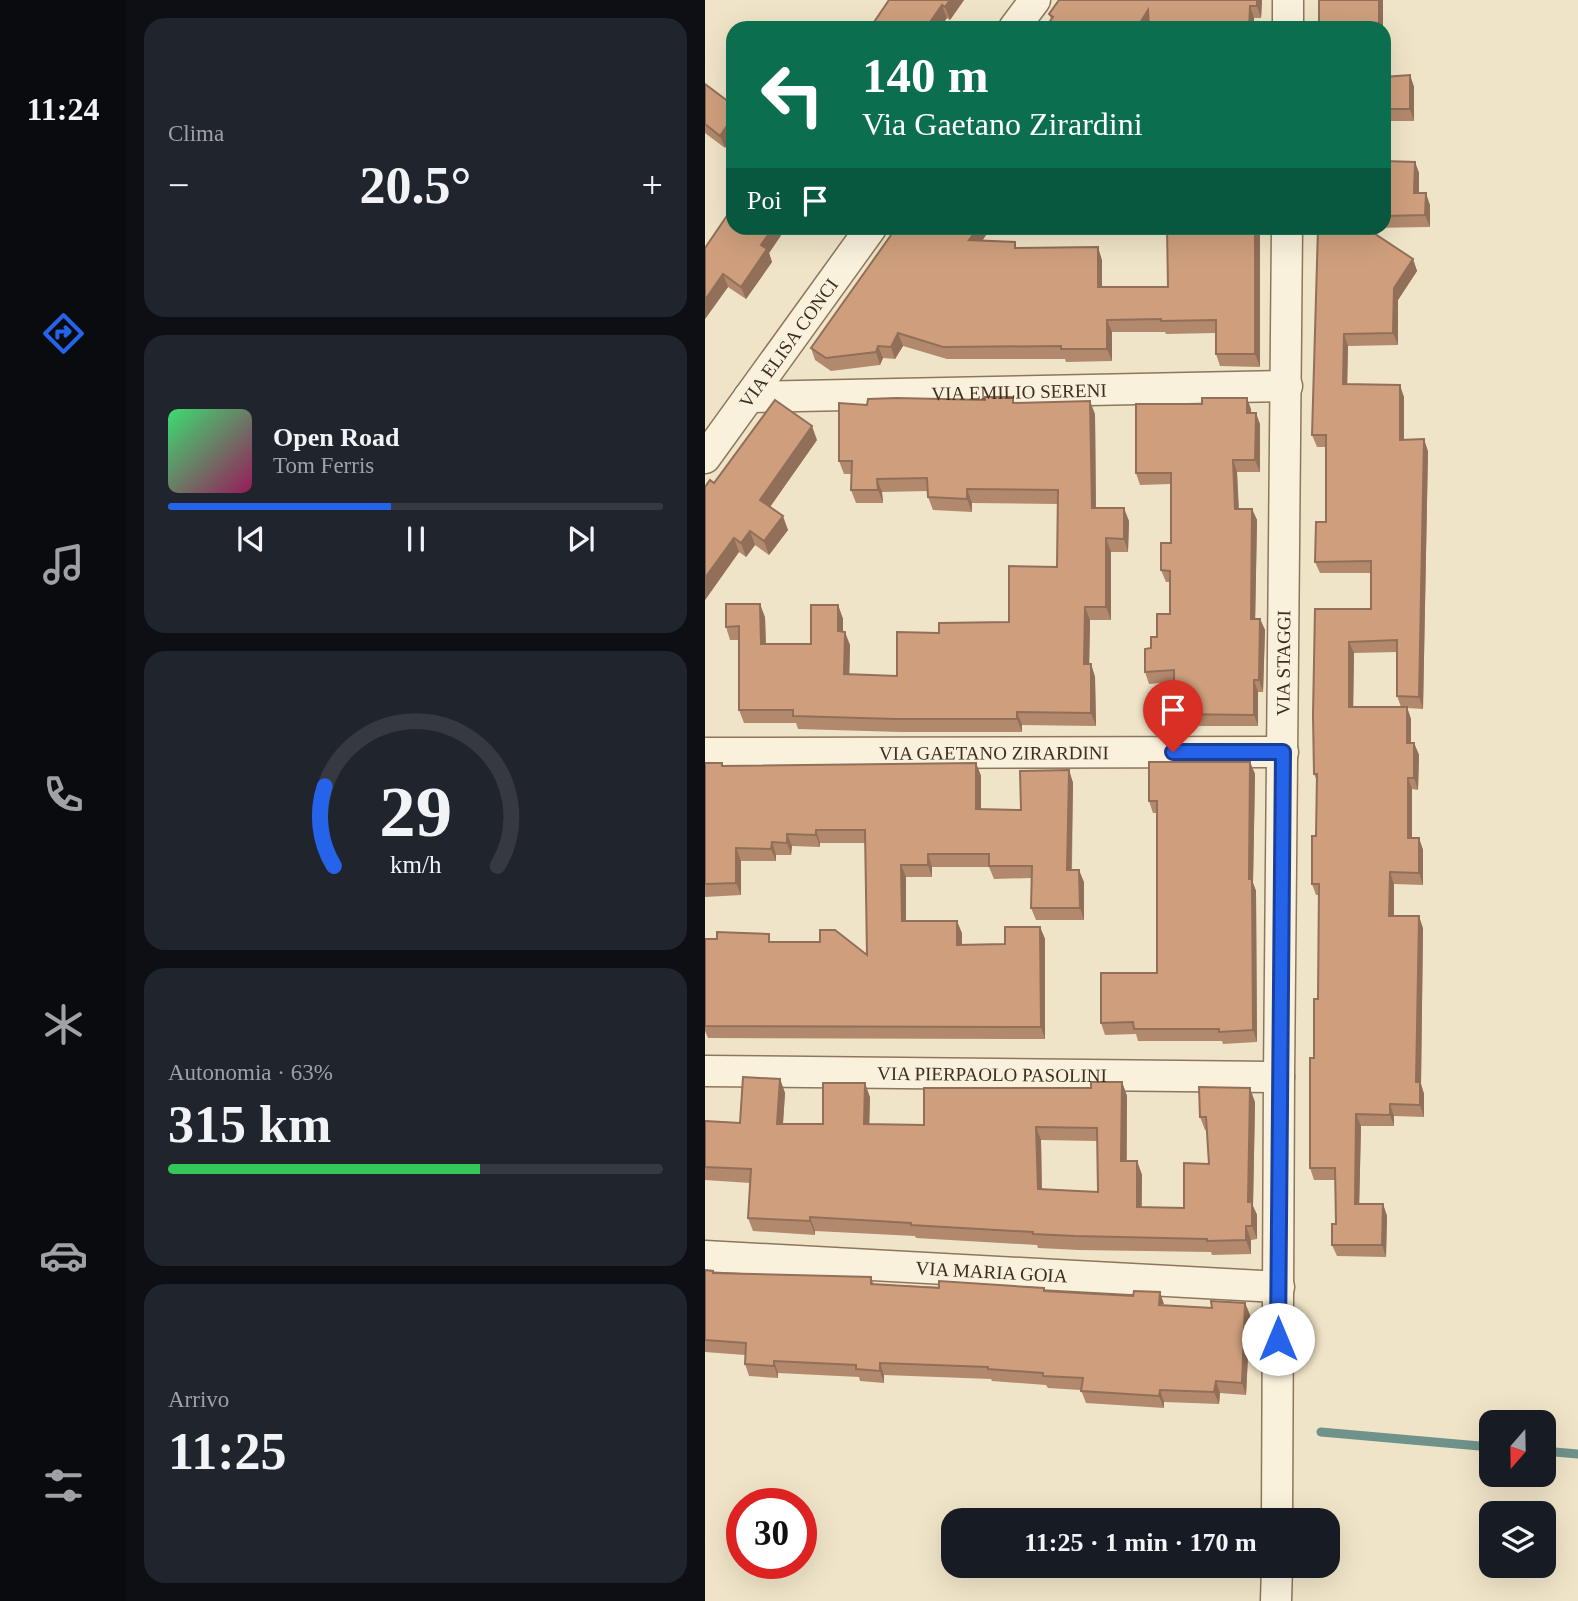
<!DOCTYPE html>
<html lang="it">
<meta charset="utf-8">
<style>
body{margin:0;font-family:"Times New Roman",serif;background:#20242c;color:#f1f3f6;height:100vh;display:flex;flex-direction:column;font-size:26px;white-space:nowrap}
*{box-sizing:border-box;margin:0}
p{font-size:23px;color:#9ea1a6}
.icon{flex:none;width:38px;height:38px;fill:none;stroke:currentColor;stroke-width:2;stroke-linecap:round;stroke-linejoin:round}
.map{position:relative;flex:1;overflow:hidden}
.panel{display:flex;flex-direction:column;gap:18px;padding:18px;background:#0d0f14;width:579px}
.panel>*{flex:none}
.hud{position:absolute;left:21px;top:21px;width:665px;height:214px;border-radius:21px;box-shadow:0 7px 28px #0002;background:#0b6e4f;color:#fff;overflow:hidden}
.needle{width:46px;rotate:200deg}
.buttons{position:absolute;left:774px;top:1410px;display:grid;gap:14px}
.buttons a{display:grid;place-items:center;width:77px;height:77px;border-radius:14px;background:#171b24;box-shadow:0 7px 28px #0002;font-size:35px}
.speed{position:absolute;left:21px;top:1488px;display:flex;gap:14px;font-size:35px;font-weight:700;text-align:center}
.speed>*{display:grid;place-content:center;width:91px;height:91px;border-radius:50%;background:#171b24;box-shadow:0 7px 28px #0002;line-height:1}
.speed .limit{border:10px solid #d22;background:#fff;color:#111}
.pin{position:absolute;display:grid;place-items:center;width:60px;height:60px;color:#fff;margin:-72px -30px;border-radius:50% 50% 50% 0;rotate:-45deg;box-shadow:0 0 7px #0007}
.pin .icon{rotate:45deg}
.me{position:absolute;width:77px;margin:-38px;rotate:0deg;stroke-linejoin:round;filter:drop-shadow(0 0 5px #0008)}
.turn{display:flex;align-items:center;gap:24px;height:147px;padding:0 21px;font-size:32px}
.turn .icon{width:91px;height:91px;stroke-width:2.5}
.turn b{display:block;font-size:49px;line-height:60px}
.then{display:flex;align-items:center;height:66px;padding:0 21px;background:#0003;gap:14px;font-size:26px}
.big{font-size:52px;font-weight:600;line-height:1.1}
.panel .widget{flex:1;display:flex;flex-direction:column;justify-content:center;gap:10px;min-width:0;padding:0 24px;border-radius:21px;background:#20242c}
.panel .dial{align-items:center;gap:0}
.dial svg{height:182px;overflow:visible;fill:none;stroke:#363941;stroke-width:7;stroke-linecap:round;text-anchor:middle}
.dial text{fill:#f1f3f6;stroke:none}
.song{display:flex;align-items:center;gap:21px}
.cover{width:84px;height:84px;border-radius:10px;background:linear-gradient(135deg,hsl(140 70% 55%),hsl(330 70% 35%))}
.played{height:7px;border-radius:4px;background:linear-gradient(90deg,#2563eb 45%,#363941 45%)}
.keys{display:flex;justify-content:space-around;direction:ltr}
.heat{display:flex;justify-content:space-between;align-items:center;font-size:38px;direction:ltr}
.charge{height:10px;border-radius:5px;background:linear-gradient(90deg,#34c759 63%,#363941 0)}
.trip{position:absolute;left:236px;top:1508px;width:399px;height:70px;border-radius:21px;background:#171b24;box-shadow:0 7px 28px #0002;font-weight:600;line-height:70px;text-align:center}
main{display:flex;flex:1;min-height:0}
.tabs{display:flex;flex-direction:column;width:126px;justify-content:space-around;align-items:center;background:#090b0e;color:#9ea1a6}
.tabs .icon{width:49px;height:49px}
.tabs .on{color:#2563eb}
.tabs b{font-size:32px;color:#f1f3f6}
.map>svg:first-child{display:block}
</style>
<main>
<nav class="tabs">
<b>11:24</b>
<svg class="icon on" aria-label="directions" viewBox="0 0 24 24"><path d="M12 3l9 9-9 9-9-9zM9 14v-3h6M13 9l2 2-2 2"/></svg>
<svg class="icon" aria-label="music" viewBox="0 0 24 24"><path d="M9 18V5l10-2v13"/><circle cx="6" cy="18" r="3"/><circle cx="16" cy="16" r="3"/></svg>
<svg class="icon" aria-label="phone" viewBox="0 0 24 24"><path d="M5 4h4l2 5-3 2q2 4 5 5l2-3 5 2v4C11 20 4 13 5 4z"/></svg>
<svg class="icon" aria-label="climate" viewBox="0 0 24 24"><path d="M12 3v18M4 7l16 10M4 17L20 7"/></svg>
<svg class="icon" aria-label="car" viewBox="0 0 24 24"><path d="M5 17H2v-5l4-1 3-4h7l3 4 3 1v5h-3M9 17h6M6 11h13"/><circle cx="7" cy="17" r="2"/><circle cx="17" cy="17" r="2"/></svg>
<svg class="icon" aria-label="filters" viewBox="0 0 24 24"><path d="M4 7h16M4 17h16"/><circle cx="9" cy="7" r="2"/><circle cx="15" cy="17" r="2"/></svg>
</nav>
<section class="panel">
<div class="widget"><p>Clima</p>
<div class="heat"><a>−</a><b class="big">20.5°</b><a>+</a></div>
</div>
<div class="widget">
<div class="song"><i class="cover"></i><div><b>Open Road</b><p>Tom Ferris</p></div></div>
<div class="played"></div>
<div class="keys"><svg class="icon" aria-label="previous" viewBox="0 0 24 24"><path d="M18 5L8 12l10 7zM5 5v14"/></svg><svg class="icon" aria-label="pause" viewBox="0 0 24 24"><path d="M8 5v14M16 5v14"/></svg><svg class="icon" aria-label="next" viewBox="0 0 24 24"><path d="M6 5l10 7-10 7zM19 5v14"/></svg></div>
</div>
<div class="widget dial"><svg viewBox="0 0 100 80">
<path d="M14 69A42 42 0 1 1 86 69"/>
<path d="M14 69A42 42 0 0 1 10 34" stroke="#2563eb"/>
<text x="50" y="56" font-size="32" font-weight="700">29</text>
<text x="50" y="72" font-size="11">km/h</text>
</svg></div>
<div class="widget"><p>Autonomia · 63%</p><b class="big">315 km</b><div class="charge"></div></div>
<div class="widget"><p>Arrivo</p><b class="big">11:25</b></div>
</section>
<div class="map">
<svg width="873" height="1601" viewBox="0 0 873 1601">
<rect width="100%" height="100%" fill="#f0e4c8"/>
<g fill="none" stroke-linecap="round" stroke-linejoin="round">
<path stroke="#6f938a" stroke-width="9" d="M 616,1432 L 786,1447
M 838,1451 L 873,1454"/>
<g stroke="#8d765c" stroke-width="33">
<g id="street">
<path d="M 309,28 L 330,0"/>
<path d="M 583,28 L 583,0"/>
<path id="s1" d="M 44,397 L 582,386"/>
<path id="s2" d="M 0,458 L 166,228"/>
<path id="s3" d="M 0,753 L 578,752"/>
<path id="s4" d="M 0,1071 L 574,1077"/>
<path id="s5" d="M 0,1256 L 574,1287"/>
<path id="s6" d="M 572,1521 L 574,1077 L 582,228"/>
<path d="M 571,1601 L 572,1566"/>
</g>
</g>
<use href="#street" stroke="#faf1dc" stroke-width="30"/>
</g>
<path fill="#b2896c" fill-rule="evenodd" d="M 184,0 L 259,0 L 245,20 L 242,18 Z
M 557,0 L 556,18 L 549,18 L 549,28 L 340,28 L 346,19 L 344,14 Z
M 705,75 L 709,87 L 709,121 L 679,121 L 679,77 Z
M 0,84 L 20,148 L 0,133 Z
M 679,161 L 710,162 L 714,173 L 714,193 L 725,205 L 725,227 L 662,228 L 708,259 L 712,271 L 693,300 L 693,345 L 643,346 L 642,384 L 699,397 L 699,440 L 723,451 L 718,709 L 702,708 L 706,719 L 706,743 L 709,743 L 714,755 L 713,790 L 707,789 L 707,838 L 714,838 L 718,850 L 718,885 L 689,884 L 689,916 L 718,928 L 716,1084 L 719,1094 L 719,1117 L 689,1116 L 689,1126 L 656,1126 L 654,1204 L 678,1204 L 682,1216 L 681,1257 L 632,1256 L 627,1245 L 631,1224 L 630,1180 L 609,1180 L 605,1168 L 609,1058 L 613,999 L 613,895 L 611,895 L 607,884 L 611,836 L 612,781 L 609,774 L 610,609 L 666,609 L 666,573 L 615,573 L 610,562 L 621,522 L 621,447 L 612,447 L 607,435 L 613,228 L 679,228 ZM 692,652 L 692,696 L 696,707 L 648,707 L 649,653 Z
M 28,228 L 81,228 L 64,253 L 67,262 L 41,299 L 23,287 L 0,319 Z
M 191,228 L 286,228 L 277,241 L 312,248 L 397,260 L 397,287 L 463,287 L 555,228 L 555,367 L 515,366 L 511,354 L 511,333 L 461,334 L 460,332 L 407,332 L 407,361 L 361,362 L 360,359 L 242,359 L 198,346 L 190,359 L 178,358 L 175,365 L 126,371 L 110,360 L 106,348 Z
M 310,403 L 390,414 L 391,508 L 424,521 L 423,552 L 406,552 L 406,620 L 385,620 L 384,664 L 386,664 L 390,677 L 391,726 L 317,725 L 317,732 L 196,732 L 93,729 L 91,723 L 39,723 L 34,710 L 34,640 L 25,640 L 21,627 L 60,617 L 61,644 L 106,644 L 133,605 L 138,619 L 138,632 L 145,645 L 144,674 L 192,676 L 234,633 L 304,622 L 352,567 L 353,504 L 267,503 L 267,512 L 228,510 L 223,497 L 223,491 L 177,492 L 178,503 L 151,503 L 146,490 L 146,474 L 139,474 L 134,461 L 162,405 Z
M 546,409 L 546,413 L 555,424 L 555,472 L 532,472 L 534,509 L 547,509 L 552,520 L 550,619 L 555,619 L 560,630 L 558,692 L 553,692 L 553,726 L 474,726 L 469,714 L 469,682 L 444,684 L 440,672 L 446,648 L 465,614 L 465,582 L 461,582 L 456,570 L 466,543 L 466,484 L 435,485 L 431,473 Z
M 112,440 L 65,507 L 83,530 L 64,555 L 50,545 L 41,557 L 34,552 L 0,600 L 9,483 Z
M 545,762 L 550,774 L 548,883 L 551,891 L 552,1042 L 518,1044 L 517,1041 L 433,1041 L 431,1034 L 400,1035 L 396,1023 L 452,973 L 452,813 L 448,813 L 444,801 Z
M 0,763 L 17,763 L 18,766 L 271,763 L 276,776 L 276,809 L 316,810 L 364,770 L 368,783 L 367,870 L 379,882 L 379,920 L 331,920 L 326,908 L 327,878 L 289,879 L 284,867 L 227,867 L 227,877 L 201,877 L 201,921 L 257,933 L 257,945 L 300,944 L 335,927 L 340,939 L 340,1039 L 3,1038 L 0,1031 L 0,939 L 67,942 L 162,955 L 160,843 L 115,843 L 115,847 L 87,846 L 86,855 L 71,855 L 71,861 L 36,861 L 36,895 L 0,897 Z
M 75,1079 L 80,1093 L 78,1124 L 118,1124 L 165,1097 L 164,1124 L 219,1125 L 386,1088 L 417,1082 L 422,1096 L 422,1161 L 432,1161 L 437,1175 L 437,1207 L 479,1208 L 504,1164 L 502,1130 L 500,1130 L 495,1117 L 550,1102 L 548,1206 L 552,1215 L 552,1239 L 546,1240 L 546,1254 L 507,1255 L 506,1252 L 374,1250 L 333,1248 L 332,1245 L 211,1238 L 210,1236 L 110,1231 L 110,1235 L 48,1231 L 43,1218 L 45,1183 L 0,1180 L 0,1121 L 35,1123 ZM 336,1140 L 392,1141 L 393,1192 L 337,1190 Z
M 0,1270 L 8,1271 L 9,1273 L 166,1277 L 169,1284 L 340,1291 L 459,1305 L 507,1308 L 540,1303 L 545,1315 L 541,1395 L 515,1393 L 514,1404 L 459,1402 L 459,1408 L 381,1403 L 376,1390 L 343,1388 L 341,1385 L 287,1381 L 286,1379 L 179,1375 L 179,1383 L 155,1381 L 154,1377 L 73,1373 L 73,1378 L 44,1376 L 40,1364 L 40,1355 L 0,1352 Z"/>
<path fill="#916f58" d="M 245,0 L 259,0 L 245,20 L 240,7 Z
M 552,0 L 557,0 L 556,18 L 552,6 Z
M 674,0 L 678,0 L 678,28 L 674,28 Z
M 237,5 L 242,18 L 235,28 L 221,28 Z
M 545,6 L 549,18 L 549,28 L 544,28 Z
M 443,10 L 444,28 L 432,28 Z
M 705,75 L 709,87 L 709,121 L 705,109 Z
M 28,117 L 28,135 L 20,148 L 15,136 Z
M 710,162 L 714,173 L 714,205 L 709,193 Z
M 721,193 L 725,205 L 725,227 L 720,215 Z
M 68,228 L 81,228 L 64,253 L 67,262 L 41,299 L 36,287 L 56,245 Z
M 273,228 L 286,228 L 269,252 L 264,240 Z
M 550,228 L 555,228 L 555,367 L 550,354 Z
M 393,247 L 397,260 L 397,300 L 393,287 Z
M 708,259 L 712,271 L 693,300 L 693,345 L 688,333 L 689,288 Z
M 18,274 L 23,287 L 0,319 L 0,300 Z
M 402,320 L 407,332 L 407,361 L 402,349 Z
M 193,333 L 198,346 L 190,359 L 186,347 Z
M 639,334 L 643,346 L 642,395 L 638,384 Z
M 173,346 L 178,358 L 175,365 L 171,352 Z
M 695,385 L 699,397 L 699,451 L 695,440 Z
M 542,398 L 546,409 L 547,424 L 542,413 Z
M 385,401 L 390,414 L 391,521 L 387,508 Z
M 551,413 L 555,424 L 555,472 L 550,460 Z
M 107,426 L 112,440 L 60,514 L 55,500 Z
M 719,439 L 723,451 L 718,709 L 714,697 Z
M 528,460 L 532,472 L 534,520 L 530,509 Z
M 172,479 L 177,492 L 178,503 L 173,490 Z
M 262,489 L 267,503 L 267,512 L 262,499 Z
M 419,508 L 424,521 L 423,552 L 419,539 Z
M 547,509 L 552,520 L 550,630 L 546,619 Z
M 78,516 L 83,530 L 64,555 L 59,541 Z
M 45,531 L 50,545 L 41,557 L 36,543 Z
M 29,538 L 34,552 L 0,600 L 0,578 Z
M 401,538 L 406,552 L 406,620 L 401,607 Z
M 55,604 L 60,617 L 61,657 L 56,644 Z
M 133,605 L 138,619 L 138,645 L 133,631 Z
M 380,607 L 385,620 L 384,677 L 379,664 Z
M 555,619 L 560,630 L 558,692 L 554,680 Z
M 140,632 L 145,645 L 144,687 L 139,674 Z
M 644,642 L 649,653 L 648,718 L 644,707 Z
M 386,664 L 390,677 L 391,726 L 386,713 Z
M 549,680 L 553,692 L 553,726 L 549,715 Z
M 702,707 L 706,719 L 706,754 L 702,743 Z
M 312,712 L 317,725 L 317,732 L 312,719 Z
M 709,743 L 714,755 L 713,790 L 709,778 Z
M 545,762 L 550,774 L 548,883 L 551,891 L 552,1042 L 548,1030 L 544,879 Z
M 271,763 L 276,776 L 276,822 L 271,809 Z
M 364,770 L 368,783 L 366,882 L 362,870 Z
M 703,778 L 707,789 L 707,850 L 703,838 Z
M 111,830 L 115,843 L 115,847 L 111,835 Z
M 82,834 L 87,846 L 86,855 L 82,843 Z
M 714,838 L 718,850 L 718,885 L 714,873 Z
M 67,842 L 71,855 L 71,861 L 66,849 Z
M 31,848 L 36,861 L 36,895 L 31,883 Z
M 223,854 L 227,867 L 227,877 L 223,865 Z
M 196,865 L 201,877 L 201,934 L 197,921 Z
M 374,870 L 379,882 L 379,920 L 375,908 Z
M 685,872 L 689,884 L 689,928 L 684,916 Z
M 714,916 L 718,928 L 716,1084 L 719,1094 L 719,1117 L 715,1105 L 711,1082 Z
M 252,921 L 257,933 L 257,958 L 252,945 Z
M 335,927 L 340,939 L 340,1039 L 336,1027 Z
M 75,1079 L 80,1093 L 77,1137 L 72,1124 Z
M 417,1082 L 422,1096 L 421,1175 L 416,1161 Z
M 160,1083 L 165,1097 L 164,1138 L 159,1124 Z
M 545,1088 L 550,1102 L 548,1206 L 552,1215 L 552,1239 L 547,1226 L 543,1202 Z
M 685,1104 L 689,1116 L 689,1126 L 685,1115 Z
M 651,1114 L 656,1126 L 654,1215 L 650,1204 Z
M 331,1127 L 336,1140 L 337,1203 L 333,1189 Z
M 432,1161 L 437,1175 L 436,1220 L 432,1207 Z
M 678,1204 L 682,1216 L 681,1257 L 677,1245 Z
M 105,1217 L 110,1231 L 110,1235 L 105,1221 Z
M 541,1226 L 546,1240 L 546,1254 L 541,1240 Z
M 455,1292 L 459,1304 L 454,1305 Z
M 540,1303 L 545,1315 L 541,1395 L 537,1383 Z
M 69,1361 L 73,1373 L 73,1378 L 69,1366 Z
M 175,1363 L 179,1375 L 179,1383 L 175,1371 Z
M 511,1381 L 515,1393 L 514,1404 L 509,1392 Z
M 455,1390 L 459,1402 L 459,1408 L 454,1396 Z"/>
<path fill="#cf9f7d" stroke="#916f58" stroke-width="2" fill-rule="evenodd" d="M 184,0 L 245,0 L 240,7 L 237,5 L 221,28 L 165,28 Z
M 354,0 L 552,0 L 552,6 L 545,6 L 544,28 L 444,28 L 443,10 L 432,28 L 340,28 L 348,17 L 344,14 Z
M 614,0 L 674,0 L 674,28 L 614,28 Z
M 705,75 L 705,109 L 679,109 L 679,77 Z
M 0,84 L 28,105 L 28,117 L 15,136 L 0,124 Z
M 679,161 L 710,162 L 709,193 L 721,193 L 720,215 L 679,216 Z
M 28,207 L 28,228 L 68,228 L 56,245 L 62,249 L 36,287 L 18,274 L 0,300 L 0,248 Z
M 191,228 L 273,228 L 264,240 L 310,242 L 310,248 L 393,247 L 393,287 L 463,287 L 462,228 L 550,228 L 550,354 L 511,354 L 511,320 L 456,321 L 456,319 L 402,320 L 402,349 L 356,349 L 356,346 L 238,347 L 193,333 L 186,347 L 173,346 L 171,352 L 121,358 L 106,348 Z
M 613,228 L 661,228 L 708,259 L 689,288 L 688,333 L 639,334 L 638,384 L 695,385 L 695,440 L 719,439 L 714,697 L 692,696 L 692,640 L 644,642 L 644,707 L 702,707 L 702,743 L 709,743 L 709,778 L 703,778 L 703,838 L 714,838 L 714,873 L 685,872 L 684,916 L 714,916 L 711,1082 L 715,1082 L 715,1105 L 685,1104 L 685,1115 L 651,1114 L 650,1204 L 678,1204 L 677,1245 L 627,1245 L 627,1224 L 631,1224 L 630,1168 L 605,1168 L 605,1058 L 609,1058 L 609,999 L 613,999 L 614,884 L 607,884 L 607,836 L 611,836 L 612,774 L 609,774 L 608,715 L 610,609 L 666,609 L 666,561 L 610,562 L 611,522 L 621,522 L 621,435 L 607,435 Z
M 280,397 L 308,397 L 308,403 L 385,401 L 387,508 L 419,508 L 419,539 L 401,538 L 401,607 L 380,607 L 379,664 L 386,664 L 386,713 L 312,712 L 312,719 L 191,719 L 88,716 L 88,710 L 34,710 L 34,626 L 21,627 L 21,604 L 55,604 L 56,644 L 106,644 L 106,605 L 133,605 L 133,631 L 140,632 L 139,674 L 192,676 L 192,632 L 234,633 L 234,623 L 304,622 L 304,566 L 352,567 L 353,490 L 262,489 L 262,499 L 223,497 L 222,478 L 172,479 L 173,490 L 146,490 L 147,461 L 134,461 L 134,403 L 162,405 L 163,399 L 192,398 L 280,400 Z
M 497,398 L 542,398 L 542,413 L 551,413 L 550,460 L 528,460 L 530,509 L 547,509 L 546,619 L 555,619 L 554,680 L 549,680 L 549,715 L 469,714 L 469,670 L 440,672 L 440,649 L 446,648 L 446,637 L 452,637 L 452,614 L 465,614 L 465,571 L 456,570 L 456,543 L 466,543 L 466,473 L 431,473 L 431,404 L 497,404 Z
M 70,400 L 107,426 L 55,500 L 78,516 L 59,541 L 45,531 L 36,543 L 29,538 L 0,578 L 0,487 L 5,480 L 9,483 Z
M 444,762 L 545,762 L 544,879 L 547,879 L 548,1030 L 514,1032 L 514,1029 L 429,1029 L 428,1022 L 396,1023 L 396,973 L 452,973 L 452,801 L 444,801 Z
M 0,763 L 17,763 L 17,766 L 271,763 L 271,809 L 316,810 L 315,771 L 364,770 L 362,870 L 374,870 L 375,908 L 326,908 L 327,866 L 284,866 L 284,854 L 223,854 L 223,865 L 196,865 L 197,921 L 252,921 L 252,945 L 300,944 L 300,927 L 335,927 L 336,1027 L 0,1026 L 0,939 L 12,939 L 12,932 L 64,934 L 64,942 L 115,942 L 115,930 L 130,930 L 162,955 L 160,830 L 111,830 L 111,835 L 82,834 L 82,843 L 67,842 L 66,849 L 31,848 L 31,883 L 0,884 Z
M 38,1077 L 75,1079 L 72,1124 L 118,1124 L 118,1083 L 160,1083 L 159,1124 L 219,1125 L 219,1088 L 386,1088 L 386,1082 L 417,1082 L 416,1161 L 432,1161 L 432,1207 L 479,1208 L 479,1163 L 504,1164 L 501,1117 L 495,1117 L 494,1087 L 545,1088 L 543,1202 L 547,1202 L 547,1226 L 541,1226 L 541,1240 L 502,1241 L 502,1239 L 370,1236 L 328,1234 L 328,1232 L 206,1225 L 206,1223 L 105,1217 L 105,1221 L 43,1218 L 46,1169 L 0,1167 L 0,1121 L 35,1123 ZM 331,1127 L 392,1128 L 393,1192 L 333,1189 Z
M 0,1270 L 8,1271 L 8,1273 L 166,1277 L 166,1284 L 234,1288 L 234,1281 L 339,1288 L 339,1291 L 428,1296 L 429,1291 L 455,1292 L 454,1305 L 507,1308 L 506,1301 L 540,1303 L 537,1383 L 511,1381 L 509,1392 L 455,1390 L 454,1396 L 376,1391 L 378,1378 L 338,1376 L 338,1373 L 283,1369 L 283,1367 L 175,1363 L 175,1371 L 151,1369 L 151,1365 L 69,1361 L 69,1366 L 40,1364 L 41,1343 L 0,1340 Z"/>
<g fill="none" stroke-linecap="round" stroke-linejoin="round">
<g stroke="#184099" stroke-width="18">
<path id="route" d="M 468,752 L 578,752 L 573,1339"/>
</g>
<use href="#route" stroke="#2563eb" stroke-width="12"/>
</g>
<g text-anchor="middle" stroke-width="7" stroke-linejoin="round" paint-order="stroke">
<g font-size="19" fill="#3d2e20" stroke="#f7eed8">
<text dy="7" stroke="none"><textPath href="#s2" startOffset="142">VIA ELISA CONCI</textPath></text>
<text dy="7" stroke="none"><textPath href="#s1" startOffset="270">VIA EMILIO SERENI</textPath></text>
<text dy="7" stroke="none"><textPath href="#s6" startOffset="858">VIA STAGGI</textPath></text>
<text dy="7" stroke="none"><textPath href="#s3" startOffset="289">VIA GAETANO ZIRARDINI</textPath></text>
<text dy="7" stroke="none"><textPath href="#s4" startOffset="287">VIA PIERPAOLO PASOLINI</textPath></text>
<text dy="7" stroke="none"><textPath href="#s5" startOffset="287">VIA MARIA GOIA</textPath></text>
</g>
</g>
</svg>
<div class="buttons">
<a><svg class="needle" viewBox="-14 -14 28 28"><path d="M0-13l5 13h-10z" fill="#e53935"/><path d="M0 13l5-13h-10z" fill="#9ea1a6"/></svg></a>
<a><svg class="icon" aria-label="layers" viewBox="0 0 24 24"><path d="M12 4l9 5-9 5-9-5zM3 14l9 5 9-5"/></svg></a>
</div>
<div class="speed"><div class="limit">30</div></div>
<div class="pin" style="left:468px;top:752px;background:#d93025"><svg class="icon" aria-label="arrive" viewBox="0 0 24 24"><path d="M6 21V4h12l-3 4 3 4H6"/></svg></div>
<svg class="me" style="left:573px;top:1339px" viewBox="-20 -20 40 40"><circle r="19" fill="#fff"/><path d="M0-13L10 11 0 6-10 11z" fill="#2563eb"/></svg>
<div class="trip">11:25 · 1 min · 170 m</div>
<div class="hud">
<div class="turn"><svg class="icon" aria-label="left" viewBox="0 0 24 24"><path d="M17 20v-9H6M10 6l-5 5 5 5"/></svg><div><b>140 m</b>Via Gaetano Zirardini</div></div>
<div class="then">Poi<svg class="icon" aria-label="arrive" viewBox="0 0 24 24"><path d="M6 21V4h12l-3 4 3 4H6"/></svg></div>
</div>
</div>
</main>
